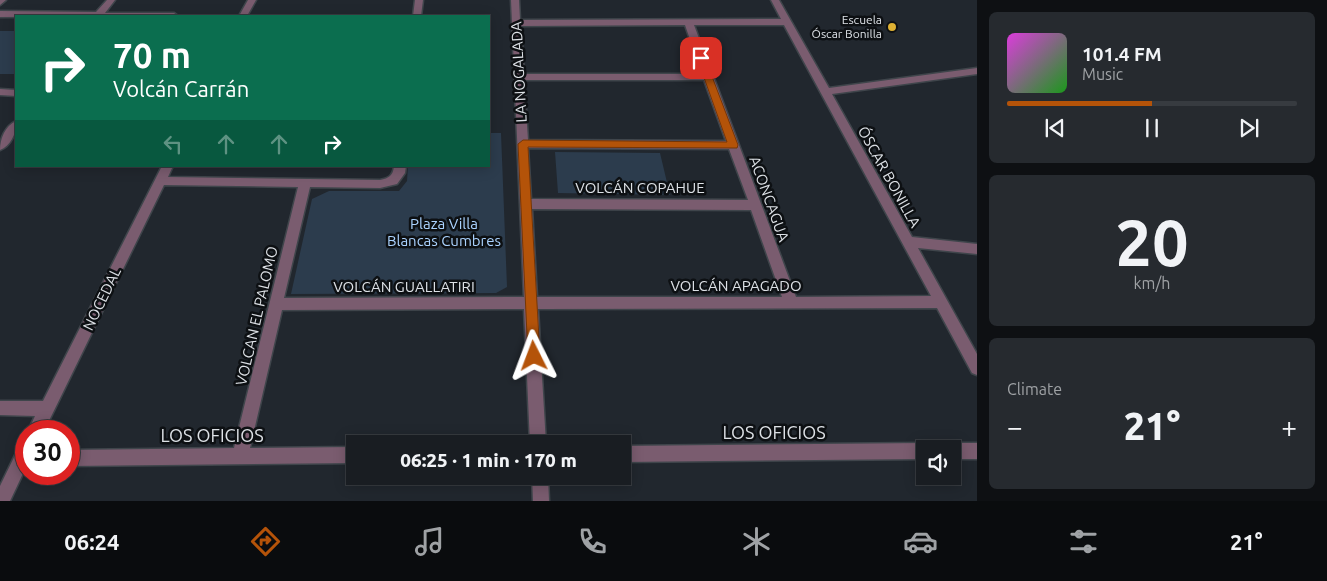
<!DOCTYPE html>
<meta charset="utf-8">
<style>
body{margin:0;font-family:Ubuntu,sans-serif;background:#262a2f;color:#f1f3f6;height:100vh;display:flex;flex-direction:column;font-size:19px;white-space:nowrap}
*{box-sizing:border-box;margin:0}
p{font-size:16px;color:#9fa2a5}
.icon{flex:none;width:28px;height:28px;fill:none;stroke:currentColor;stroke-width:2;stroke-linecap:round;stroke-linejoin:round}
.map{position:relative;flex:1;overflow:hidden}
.drawer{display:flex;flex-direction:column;gap:12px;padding:12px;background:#0e1013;width:350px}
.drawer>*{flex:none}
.banner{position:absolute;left:15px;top:15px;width:475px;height:152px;border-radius:0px;box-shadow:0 2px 12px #0003,0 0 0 1px #373b40;background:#0b6e4f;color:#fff;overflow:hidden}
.controls{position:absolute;left:916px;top:440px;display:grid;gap:10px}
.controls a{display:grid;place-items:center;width:45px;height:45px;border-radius:0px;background:#191d22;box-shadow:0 2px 12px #0003,0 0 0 1px #373b40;font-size:25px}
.speed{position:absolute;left:15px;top:420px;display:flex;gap:10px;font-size:25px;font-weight:700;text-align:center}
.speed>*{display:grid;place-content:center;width:65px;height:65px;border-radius:50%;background:#191d22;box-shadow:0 2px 12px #0003,0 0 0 1px #373b40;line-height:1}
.speed .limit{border:8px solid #d22;background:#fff;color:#111}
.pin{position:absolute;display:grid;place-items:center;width:42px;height:42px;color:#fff;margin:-21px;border-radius:10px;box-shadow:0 2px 8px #0006}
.me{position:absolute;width:55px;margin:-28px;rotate:357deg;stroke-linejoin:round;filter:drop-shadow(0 0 4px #0008)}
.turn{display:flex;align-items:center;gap:18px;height:105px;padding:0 15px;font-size:22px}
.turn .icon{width:65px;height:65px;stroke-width:2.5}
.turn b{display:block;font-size:35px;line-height:42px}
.lanes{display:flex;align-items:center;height:48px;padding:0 15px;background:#0003;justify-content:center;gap:25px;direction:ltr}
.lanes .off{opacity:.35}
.big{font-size:38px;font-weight:800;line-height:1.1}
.drawer .card{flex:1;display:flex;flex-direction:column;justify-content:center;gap:8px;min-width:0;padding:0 18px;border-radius:8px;background:#262a2f}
.drawer .dial{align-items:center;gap:0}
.dial b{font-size:65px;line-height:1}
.song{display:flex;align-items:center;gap:15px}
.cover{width:60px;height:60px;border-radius:8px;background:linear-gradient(135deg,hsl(300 70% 55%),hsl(120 70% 35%))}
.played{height:5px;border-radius:2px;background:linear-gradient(90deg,#b45309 50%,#373b40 50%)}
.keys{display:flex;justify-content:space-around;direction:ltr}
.heat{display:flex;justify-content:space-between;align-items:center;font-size:28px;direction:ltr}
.trip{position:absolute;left:346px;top:435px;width:285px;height:50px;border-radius:0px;background:#191d22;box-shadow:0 2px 12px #0003,0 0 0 1px #373b40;font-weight:800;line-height:50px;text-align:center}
.tabs{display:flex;height:80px;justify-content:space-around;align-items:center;background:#0a0c0e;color:#9fa2a5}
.tabs .icon{width:35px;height:35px}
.tabs .active{color:#b45309}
.tabs b{font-size:22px;color:#f1f3f6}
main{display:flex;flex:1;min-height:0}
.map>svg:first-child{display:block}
</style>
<main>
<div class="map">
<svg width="977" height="501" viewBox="0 0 977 501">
<rect width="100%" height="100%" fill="#21272e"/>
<path fill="#2c3c4d" d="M 0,31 L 16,31 L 16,74 L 0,74 Z
M 489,133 L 501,133 L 507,287 L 496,293 L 291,294 L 312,199 L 329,191 L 399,191 L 407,181 L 408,166 L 489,166 Z
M 555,152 L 660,153 L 670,195 L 558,193 Z"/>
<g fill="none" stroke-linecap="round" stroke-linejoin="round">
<g stroke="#3f454b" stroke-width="3">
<path id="minor" d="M 0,0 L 6,0 L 0,5 Z
M 107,0 L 115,0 L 105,13 L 174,13 L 178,16 L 0,17 L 0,11 L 96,12 Z
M 248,0 L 256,0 L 247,16 L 239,16 Z
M 415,0 L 423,0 L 421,16 L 413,16 Z
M 511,0 L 519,0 L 520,20 L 781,19 L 771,0 L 779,0 L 829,88 L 977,68 L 977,74 L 832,94 L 912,237 L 977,244 L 977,254 L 918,248 L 977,354 L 977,375 L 972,373 L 937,308 L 538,309 L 546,444 L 530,444 L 524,309 L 282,310 L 250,448 L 355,447 L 355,463 L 69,466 L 69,450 L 234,448 L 298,187 L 164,185 L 44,431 L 28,431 L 35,416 L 0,415 L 0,401 L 43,401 L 162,166 L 173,166 L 168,177 L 380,180 C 389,178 393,176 394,166 L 406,166 L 405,173 L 397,184 L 380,188 L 310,187 L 284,298 L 524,297 ZM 685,25 L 702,74 L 524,74 L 521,26 ZM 694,25 L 784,25 L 931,296 L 796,297 ZM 524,80 L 704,80 L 726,141 L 528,140 ZM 528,148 L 729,149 L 748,200 L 531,199 ZM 532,209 L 751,210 L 782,297 L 537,297 Z
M 0,89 L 16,90 L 16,96 L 0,95 Z
M 16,121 C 17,132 11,146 0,150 C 0,139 5,126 16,121 Z
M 26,443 L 26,467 L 10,501 L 0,501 L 0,486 L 20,445 Z
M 925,443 L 931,445 L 932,449 L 925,449 L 925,459 L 622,462 L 622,446 Z
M 952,443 L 977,443 L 977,459 L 952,459 L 952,449 L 945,449 L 946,445 Z
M 532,476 L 548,476 L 549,501 L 533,501 Z"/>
</g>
<use href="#minor" fill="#7a5c6f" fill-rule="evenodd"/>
</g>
<path fill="#b45309" stroke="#753606" d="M 701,56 L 705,58 L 738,145 L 737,148 L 528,147 L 540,356 L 539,360 L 534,362 L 529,360 L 528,356 L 518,144 L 523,140 L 727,142 L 697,58 Z"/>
<circle fill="#deb133" stroke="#0d1013" stroke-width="2" cx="892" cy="27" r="5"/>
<g text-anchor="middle" stroke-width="5" stroke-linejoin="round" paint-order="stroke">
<g font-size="12" fill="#dde1e6" stroke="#0d1013" text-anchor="end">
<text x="882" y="24">Escuela<tspan x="882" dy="14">Óscar Bonilla</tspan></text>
</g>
<g font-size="15" fill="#dde1e6" stroke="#0d1013">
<text transform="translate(519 72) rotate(-93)" y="5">LA NOGALADA</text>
<text transform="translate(889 177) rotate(61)" y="5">ÓSCAR BONILLA</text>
<text x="640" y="193">VOLCÁN COPAHUE</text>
<text transform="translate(769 199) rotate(70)" y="5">ACONCAGUA</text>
<text x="736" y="291">VOLCÁN APAGADO</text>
<text x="404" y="292">VOLCÁN GUALLATIRI</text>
<text transform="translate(102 299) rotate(-64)" y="5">NOCEDAL</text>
<text transform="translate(257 316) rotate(-77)" y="5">VOLCAN EL PALOMO</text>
</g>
<g font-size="15" fill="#abd3ff" stroke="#0d1013">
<text x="444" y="229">Plaza Villa<tspan x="444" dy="17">Blancas Cumbres</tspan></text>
</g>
<g font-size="18" fill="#dde1e6" stroke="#0d1013">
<text x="774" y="439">LOS OFICIOS</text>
<text x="212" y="442">LOS OFICIOS</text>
</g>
</g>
</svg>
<div class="controls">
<a><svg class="icon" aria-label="sound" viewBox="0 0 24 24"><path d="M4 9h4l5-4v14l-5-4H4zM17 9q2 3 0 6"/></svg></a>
</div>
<div class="speed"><div class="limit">30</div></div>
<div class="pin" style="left:701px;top:58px;background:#d93025"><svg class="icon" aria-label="arrive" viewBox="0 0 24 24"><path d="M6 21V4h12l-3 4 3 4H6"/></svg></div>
<svg class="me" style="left:534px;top:356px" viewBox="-20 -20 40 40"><path d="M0-17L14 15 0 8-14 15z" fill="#b45309" stroke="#fff" stroke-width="4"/></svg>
<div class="trip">06:25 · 1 min · 170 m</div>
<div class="banner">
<div class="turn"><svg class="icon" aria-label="right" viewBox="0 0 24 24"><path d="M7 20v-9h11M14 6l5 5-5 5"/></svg><div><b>70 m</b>Volcán Carrán</div></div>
<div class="lanes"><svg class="icon off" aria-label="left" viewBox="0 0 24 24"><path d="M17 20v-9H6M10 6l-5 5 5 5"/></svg><svg class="icon off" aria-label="ahead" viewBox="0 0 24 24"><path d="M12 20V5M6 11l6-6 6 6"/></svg><svg class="icon off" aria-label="ahead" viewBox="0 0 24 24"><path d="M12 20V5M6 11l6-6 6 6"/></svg><svg class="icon" aria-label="right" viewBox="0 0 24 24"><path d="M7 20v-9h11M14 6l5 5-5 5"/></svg></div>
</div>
</div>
<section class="drawer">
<div class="card">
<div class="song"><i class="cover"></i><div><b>101.4 FM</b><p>Music</p></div></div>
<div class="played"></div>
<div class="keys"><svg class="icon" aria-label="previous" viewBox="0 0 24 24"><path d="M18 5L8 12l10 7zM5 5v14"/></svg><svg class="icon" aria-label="pause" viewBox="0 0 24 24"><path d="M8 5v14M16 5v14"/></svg><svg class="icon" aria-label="next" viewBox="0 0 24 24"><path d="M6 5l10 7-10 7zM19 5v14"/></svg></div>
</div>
<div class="card dial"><b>20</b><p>km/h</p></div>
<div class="card"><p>Climate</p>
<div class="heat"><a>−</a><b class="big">21°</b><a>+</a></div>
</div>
</section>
</main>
<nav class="tabs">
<b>06:24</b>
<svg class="icon active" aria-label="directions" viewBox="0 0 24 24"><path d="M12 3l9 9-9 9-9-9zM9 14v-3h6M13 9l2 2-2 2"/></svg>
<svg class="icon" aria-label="music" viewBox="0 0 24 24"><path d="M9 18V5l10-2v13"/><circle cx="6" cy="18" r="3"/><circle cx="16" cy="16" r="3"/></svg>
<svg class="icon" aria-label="phone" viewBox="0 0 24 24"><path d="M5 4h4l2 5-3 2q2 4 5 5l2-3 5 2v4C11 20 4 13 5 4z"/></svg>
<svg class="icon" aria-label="climate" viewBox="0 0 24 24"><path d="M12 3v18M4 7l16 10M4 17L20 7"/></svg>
<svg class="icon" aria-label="car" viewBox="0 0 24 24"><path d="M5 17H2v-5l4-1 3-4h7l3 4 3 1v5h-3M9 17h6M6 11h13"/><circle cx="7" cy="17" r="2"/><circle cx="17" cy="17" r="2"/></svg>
<svg class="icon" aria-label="filters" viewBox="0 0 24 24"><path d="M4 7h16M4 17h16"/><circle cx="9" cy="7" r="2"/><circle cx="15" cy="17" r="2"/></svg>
<b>21°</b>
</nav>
